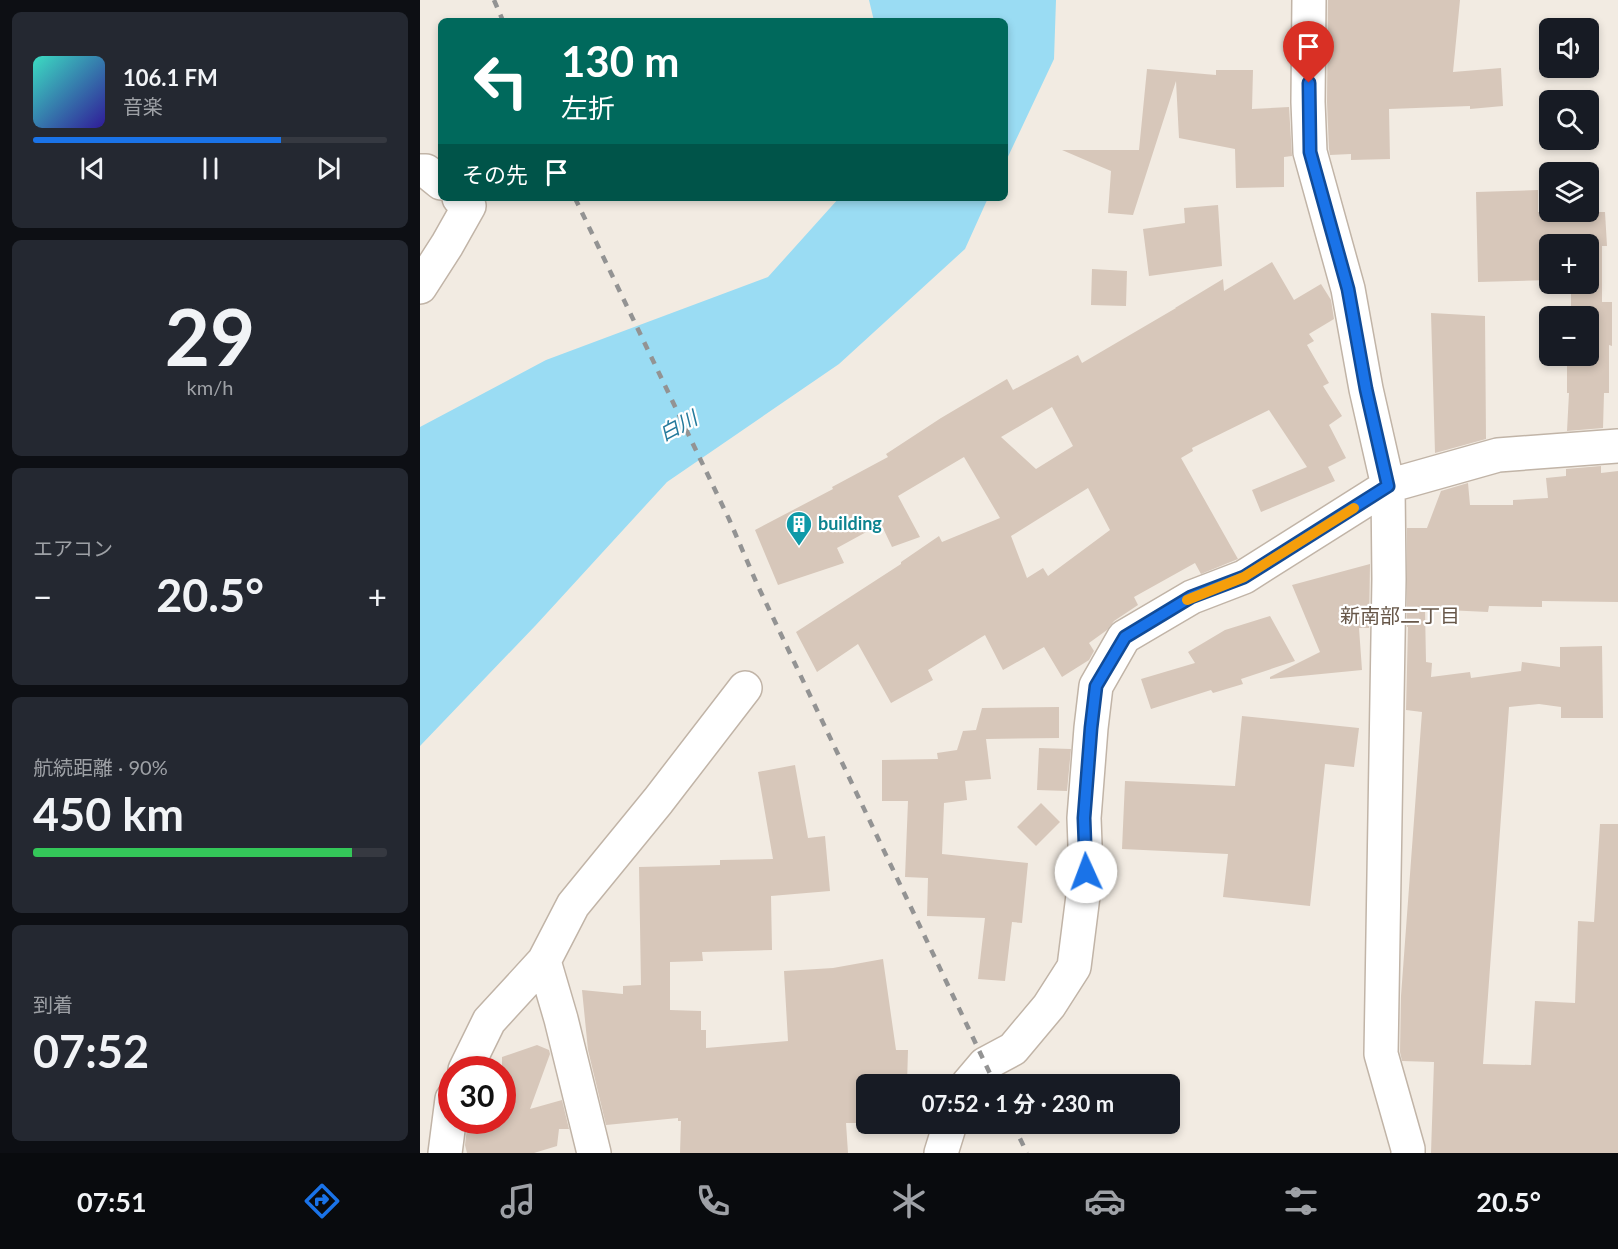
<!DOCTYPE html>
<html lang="ja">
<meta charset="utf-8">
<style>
body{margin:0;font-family:Lato,"Noto Sans JP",sans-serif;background:#242831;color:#f1f3f6;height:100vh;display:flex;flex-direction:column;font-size:22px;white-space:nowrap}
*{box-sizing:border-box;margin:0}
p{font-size:20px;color:#9ea1a6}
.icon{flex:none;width:33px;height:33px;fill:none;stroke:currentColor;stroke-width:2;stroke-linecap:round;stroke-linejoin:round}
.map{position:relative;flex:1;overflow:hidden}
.sheet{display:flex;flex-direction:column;gap:12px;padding:12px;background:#0d0f14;width:420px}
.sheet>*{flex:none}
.top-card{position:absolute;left:18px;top:18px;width:570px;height:183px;border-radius:9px;box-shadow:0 3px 9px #0003;background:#00695c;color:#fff;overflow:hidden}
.tools{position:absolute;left:1119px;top:18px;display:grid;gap:12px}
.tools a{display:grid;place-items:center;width:60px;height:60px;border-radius:9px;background:#171b24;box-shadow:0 3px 9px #0003;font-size:30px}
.speed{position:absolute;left:18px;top:1056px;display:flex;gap:12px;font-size:30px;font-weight:700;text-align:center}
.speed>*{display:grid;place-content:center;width:78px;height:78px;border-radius:50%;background:#171b24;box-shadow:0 3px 9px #0003;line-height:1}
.speed .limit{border:9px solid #d22;background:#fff;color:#111}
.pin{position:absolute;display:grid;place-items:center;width:51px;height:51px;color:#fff;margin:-62px -26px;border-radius:50% 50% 50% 0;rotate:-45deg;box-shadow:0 0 6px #0007}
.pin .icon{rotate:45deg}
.me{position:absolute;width:66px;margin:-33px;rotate:358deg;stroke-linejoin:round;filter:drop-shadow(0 0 4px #0008)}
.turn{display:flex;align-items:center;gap:21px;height:126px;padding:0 24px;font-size:27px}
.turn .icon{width:78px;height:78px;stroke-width:2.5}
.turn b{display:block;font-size:42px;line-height:51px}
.then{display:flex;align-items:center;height:57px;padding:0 24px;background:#0003;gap:12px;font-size:22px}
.big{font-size:45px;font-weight:700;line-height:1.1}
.sheet .tile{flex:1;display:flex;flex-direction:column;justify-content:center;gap:9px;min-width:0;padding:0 21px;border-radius:9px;background:#242831}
.sheet .dial{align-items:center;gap:0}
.dial b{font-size:78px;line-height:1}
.song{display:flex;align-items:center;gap:18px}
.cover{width:72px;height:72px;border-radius:9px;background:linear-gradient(135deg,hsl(170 70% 55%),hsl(250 70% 35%))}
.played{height:6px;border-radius:3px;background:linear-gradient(90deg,#1a73e8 70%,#363941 70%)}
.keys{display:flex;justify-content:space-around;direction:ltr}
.heat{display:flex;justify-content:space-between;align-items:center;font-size:33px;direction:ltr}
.charge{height:9px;border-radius:4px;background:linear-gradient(90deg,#34c759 90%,#363941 0)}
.trip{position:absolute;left:436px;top:1074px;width:324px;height:60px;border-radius:9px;background:#171b24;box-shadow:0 3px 9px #0003;font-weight:700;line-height:60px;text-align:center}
.dock{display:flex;height:96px;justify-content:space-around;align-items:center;background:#090b0e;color:#9ea1a6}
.dock .icon{width:42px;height:42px}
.dock .on{color:#1a73e8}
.dock b{font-size:27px;color:#f1f3f6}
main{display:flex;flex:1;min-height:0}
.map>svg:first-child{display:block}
</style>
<main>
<section class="sheet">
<div class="tile">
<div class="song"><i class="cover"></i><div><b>106.1 FM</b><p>音楽</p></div></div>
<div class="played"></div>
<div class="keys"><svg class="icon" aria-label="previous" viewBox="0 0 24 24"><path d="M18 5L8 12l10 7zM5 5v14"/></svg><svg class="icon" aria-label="pause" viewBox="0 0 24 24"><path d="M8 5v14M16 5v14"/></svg><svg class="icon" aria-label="next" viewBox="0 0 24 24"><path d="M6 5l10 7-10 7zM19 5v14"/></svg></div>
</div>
<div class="tile dial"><b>29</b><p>km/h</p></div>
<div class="tile"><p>エアコン</p>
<div class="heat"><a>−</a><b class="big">20.5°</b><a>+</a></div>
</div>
<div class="tile"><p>航続距離 · 90%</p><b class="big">450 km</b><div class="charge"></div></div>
<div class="tile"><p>到着</p><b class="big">07:52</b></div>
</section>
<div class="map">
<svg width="1198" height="1153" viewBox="0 0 1198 1153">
<rect width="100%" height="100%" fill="#f2ebe2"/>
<path fill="#9adcf3" d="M 449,0 L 636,0 L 634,59 L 585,163 L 585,21 L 454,21 Z
M 419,198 L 568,198 L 545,249 L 419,364 L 247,482 L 116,625 L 0,746 L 0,427 L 126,360 L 348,277 Z"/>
<path fill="#d7c7ba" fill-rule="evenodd" d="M 908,0 L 1040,0 L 1033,72 L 1081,68 L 1083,106 L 1050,109 L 1050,106 L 969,109 L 970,159 L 931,160 L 931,154 L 910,155 L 909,149 L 907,102 Z
M 727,69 L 796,75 L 796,70 L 833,70 L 832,109 L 869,107 L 872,156 L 864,157 L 864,187 L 816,188 L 815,149 L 759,138 L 756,81 L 713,215 L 688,213 L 691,171 L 642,150 L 719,150 Z
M 1118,190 L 1118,212 L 1185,212 L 1187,246 L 1182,246 L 1182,302 L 1192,302 L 1192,346 L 1189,345 L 1189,393 L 1184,393 L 1183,428 L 1147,431 L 1149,393 L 1147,393 L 1147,356 L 1168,356 L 1168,316 L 1151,316 L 1151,284 L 1168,284 L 1168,244 L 1130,244 L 1130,280 L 1058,282 L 1056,192 Z
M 798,205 L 802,266 L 729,276 L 723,229 L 765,223 L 764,208 Z
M 852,262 L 874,300 L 901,284 L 911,300 L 914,319 L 889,334 L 894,341 L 887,345 L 909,383 L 903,386 L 922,416 L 909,425 L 926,458 L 908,467 L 915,481 L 841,512 L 832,490 L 887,467 L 849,410 L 772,448 L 773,451 L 761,458 L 818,559 L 781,574 L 775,563 L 714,597 L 718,605 L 694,621 L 687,630 L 669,643 L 674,651 L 669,660 L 642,677 L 624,647 L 583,670 L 565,635 L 508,670 L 513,680 L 471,703 L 438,644 L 397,672 L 376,632 L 481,564 L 481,562 L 519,536 L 522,542 L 580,518 L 544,457 L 478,496 L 500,537 L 472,547 L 461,524 L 417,548 L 424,563 L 358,585 L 335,530 L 413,489 L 412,487 L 468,457 L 466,454 L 521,418 L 587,379 L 593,390 L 658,355 L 662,363 L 756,308 L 755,308 L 803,279 L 804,291 ZM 632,407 L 653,446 L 616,469 L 581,437 ZM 668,488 L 690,530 L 628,576 L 623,568 L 607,578 L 591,536 Z
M 672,269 L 707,271 L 706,306 L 671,305 Z
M 1011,313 L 1065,316 L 1066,439 L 1015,453 Z
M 1181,466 L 1181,473 L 1198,471 L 1198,602 L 1122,601 L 1122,607 L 1069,606 L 1068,612 L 1005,609 L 1006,662 L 1012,663 L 1011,677 L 1050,672 L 1051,678 L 1101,671 L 1102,662 L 1140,667 L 1140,647 L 1182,646 L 1183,718 L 1141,718 L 1141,707 L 1119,704 L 1089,707 L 1063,1064 L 1111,1065 L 1115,1001 L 1155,1003 L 1158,921 L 1174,922 L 1180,824 L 1198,824 L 1198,1153 L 1011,1153 L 1014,1062 L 982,1061 L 980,1052 L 981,996 L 1002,712 L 986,710 L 988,627 L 987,627 L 987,528 L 1007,528 L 1021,491 L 1048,483 L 1050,505 L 1093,505 L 1093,500 L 1128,498 L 1126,478 L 1146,476 L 1146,469 Z
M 950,564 L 949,628 L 939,628 L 942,670 L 850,679 L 850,677 L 900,652 L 872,585 Z
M 850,616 L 875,661 L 821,679 L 823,684 L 793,693 L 791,690 L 731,709 L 721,679 L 775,663 L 768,652 L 805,630 Z
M 639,707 L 639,738 L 566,739 L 571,779 L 545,781 L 547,800 L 524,803 L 522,854 L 608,863 L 602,923 L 592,922 L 585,981 L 558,979 L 565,918 L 507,916 L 508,878 L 485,877 L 488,801 L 462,801 L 462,760 L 518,759 L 517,753 L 537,750 L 543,731 L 556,730 L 562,708 Z
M 822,716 L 939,728 L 934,767 L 905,764 L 890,906 L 803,897 L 808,854 L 702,849 L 705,781 L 815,786 Z
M 619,748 L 651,749 L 647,791 L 617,790 Z
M 375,765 L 388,838 L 405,836 L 410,891 L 351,896 L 352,950 L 282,952 L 283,961 L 250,962 L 250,1010 L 281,1011 L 281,1030 L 286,1030 L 286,1048 L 368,1041 L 364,971 L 413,968 L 463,959 L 476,1050 L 488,1050 L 487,1084 L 447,1084 L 447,1123 L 426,1123 L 428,1153 L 260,1153 L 261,1121 L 258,1121 L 258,1118 L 186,1125 L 168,1050 L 162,990 L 203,994 L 203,986 L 221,985 L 219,867 L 300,865 L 300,860 L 353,859 L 338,772 Z
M 621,803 L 640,822 L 616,846 L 597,827 Z
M 117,1045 L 129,1050 L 130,1054 L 110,1109 L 142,1100 L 149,1129 L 139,1129 L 137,1146 L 114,1153 L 47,1153 L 45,1145 L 47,1128 L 73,1120 L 82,1120 L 82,1057 Z"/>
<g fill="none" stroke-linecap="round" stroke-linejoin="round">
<g stroke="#c1b4a7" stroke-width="36">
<path id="minor" d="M 889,0 L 888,102 L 890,152 L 928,289 L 946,389 L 968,486 L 969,579 L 961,1054 L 988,1149 L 988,1153
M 0,171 L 6,171 L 21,183
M 0,287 L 27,245 L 49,206 L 39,198
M 124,961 L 141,1019 L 174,1153
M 45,1070 L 69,1021 L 124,961 L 153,905 L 238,801 L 325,688
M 548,1084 L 565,1064 L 593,1049 L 629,1006 L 654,967 L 666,872 L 664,818 L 671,728 L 676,686 L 704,637 L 772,597 L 824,577 L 968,486 L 1078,455 L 1198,446
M 25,1153 L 32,1099
M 521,1153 L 530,1124"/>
</g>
<use href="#minor" stroke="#fff" stroke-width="33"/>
<path stroke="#939393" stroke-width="4.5" stroke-dasharray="8 8" stroke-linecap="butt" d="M 74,0 L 83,21
M 155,198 L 309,519 L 337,584 L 575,1084
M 593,1124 L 607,1153"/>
</g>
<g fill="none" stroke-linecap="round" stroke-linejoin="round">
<g stroke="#114b97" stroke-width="15">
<path id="route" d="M 666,872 L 664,818 L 671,728 L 676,686 L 705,637 L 771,597 L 824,577 L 968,486 L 946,389 L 928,289 L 890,152 L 889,83"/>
</g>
<use href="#route" stroke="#1a73e8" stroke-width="10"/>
<path stroke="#f59e0b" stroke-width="10" d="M 767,600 L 824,577 L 934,508"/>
</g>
<defs>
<g id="building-pin" transform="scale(1.35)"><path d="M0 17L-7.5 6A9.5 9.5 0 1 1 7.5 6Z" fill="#0f9aa8" stroke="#fff"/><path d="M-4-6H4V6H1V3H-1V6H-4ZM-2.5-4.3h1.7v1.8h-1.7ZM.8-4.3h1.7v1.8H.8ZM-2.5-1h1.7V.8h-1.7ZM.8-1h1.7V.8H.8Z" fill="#fff"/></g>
</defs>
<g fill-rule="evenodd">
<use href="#building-pin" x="379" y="524"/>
</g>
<g text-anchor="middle" stroke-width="4.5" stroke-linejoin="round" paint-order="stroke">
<g font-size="18" font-weight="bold" fill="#0d838f" stroke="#fff" text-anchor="start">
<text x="398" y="530">building</text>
</g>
<g font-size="20" font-style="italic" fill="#247a9c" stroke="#fff">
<text transform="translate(258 426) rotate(-28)" y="7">白川</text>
</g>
<g font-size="20" fill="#675749" stroke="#fff">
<text x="980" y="623">新南部二丁目</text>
</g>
</g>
</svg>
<div class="tools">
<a><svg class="icon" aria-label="sound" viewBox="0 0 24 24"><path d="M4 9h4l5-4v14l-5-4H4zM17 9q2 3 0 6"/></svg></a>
<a><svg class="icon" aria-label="search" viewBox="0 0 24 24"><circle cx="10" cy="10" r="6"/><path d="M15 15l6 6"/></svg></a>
<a><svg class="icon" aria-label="layers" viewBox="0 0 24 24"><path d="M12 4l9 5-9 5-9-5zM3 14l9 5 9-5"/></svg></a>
<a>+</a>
<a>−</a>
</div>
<div class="speed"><div class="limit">30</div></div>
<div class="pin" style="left:889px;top:83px;background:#d93025"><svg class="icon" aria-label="arrive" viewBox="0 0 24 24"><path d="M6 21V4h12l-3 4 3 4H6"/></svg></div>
<svg class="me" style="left:666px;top:872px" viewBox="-20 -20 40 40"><circle r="19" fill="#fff"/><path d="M0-13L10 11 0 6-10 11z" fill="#1a73e8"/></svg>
<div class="trip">07:52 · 1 分 · 230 m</div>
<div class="top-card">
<div class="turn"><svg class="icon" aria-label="left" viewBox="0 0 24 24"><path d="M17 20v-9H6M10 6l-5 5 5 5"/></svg><div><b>130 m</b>左折</div></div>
<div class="then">その先<svg class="icon" aria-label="arrive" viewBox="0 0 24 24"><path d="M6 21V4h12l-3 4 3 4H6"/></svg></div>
</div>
</div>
</main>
<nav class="dock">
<b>07:51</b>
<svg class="icon on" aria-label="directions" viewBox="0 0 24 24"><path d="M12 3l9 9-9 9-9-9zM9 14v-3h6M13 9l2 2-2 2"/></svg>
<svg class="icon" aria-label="music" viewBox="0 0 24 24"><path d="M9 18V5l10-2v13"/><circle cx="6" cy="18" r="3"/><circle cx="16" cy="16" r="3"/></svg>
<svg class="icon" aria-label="phone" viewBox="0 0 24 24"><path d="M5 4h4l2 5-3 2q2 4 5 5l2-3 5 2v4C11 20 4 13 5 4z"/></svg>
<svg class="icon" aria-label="climate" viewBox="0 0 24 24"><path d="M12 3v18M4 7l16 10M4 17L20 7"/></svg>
<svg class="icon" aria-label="car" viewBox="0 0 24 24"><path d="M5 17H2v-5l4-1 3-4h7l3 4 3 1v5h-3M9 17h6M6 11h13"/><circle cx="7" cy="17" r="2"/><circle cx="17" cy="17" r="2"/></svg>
<svg class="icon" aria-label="filters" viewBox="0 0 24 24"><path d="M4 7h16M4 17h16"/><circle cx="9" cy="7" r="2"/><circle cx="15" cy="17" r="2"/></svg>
<b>20.5°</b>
</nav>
